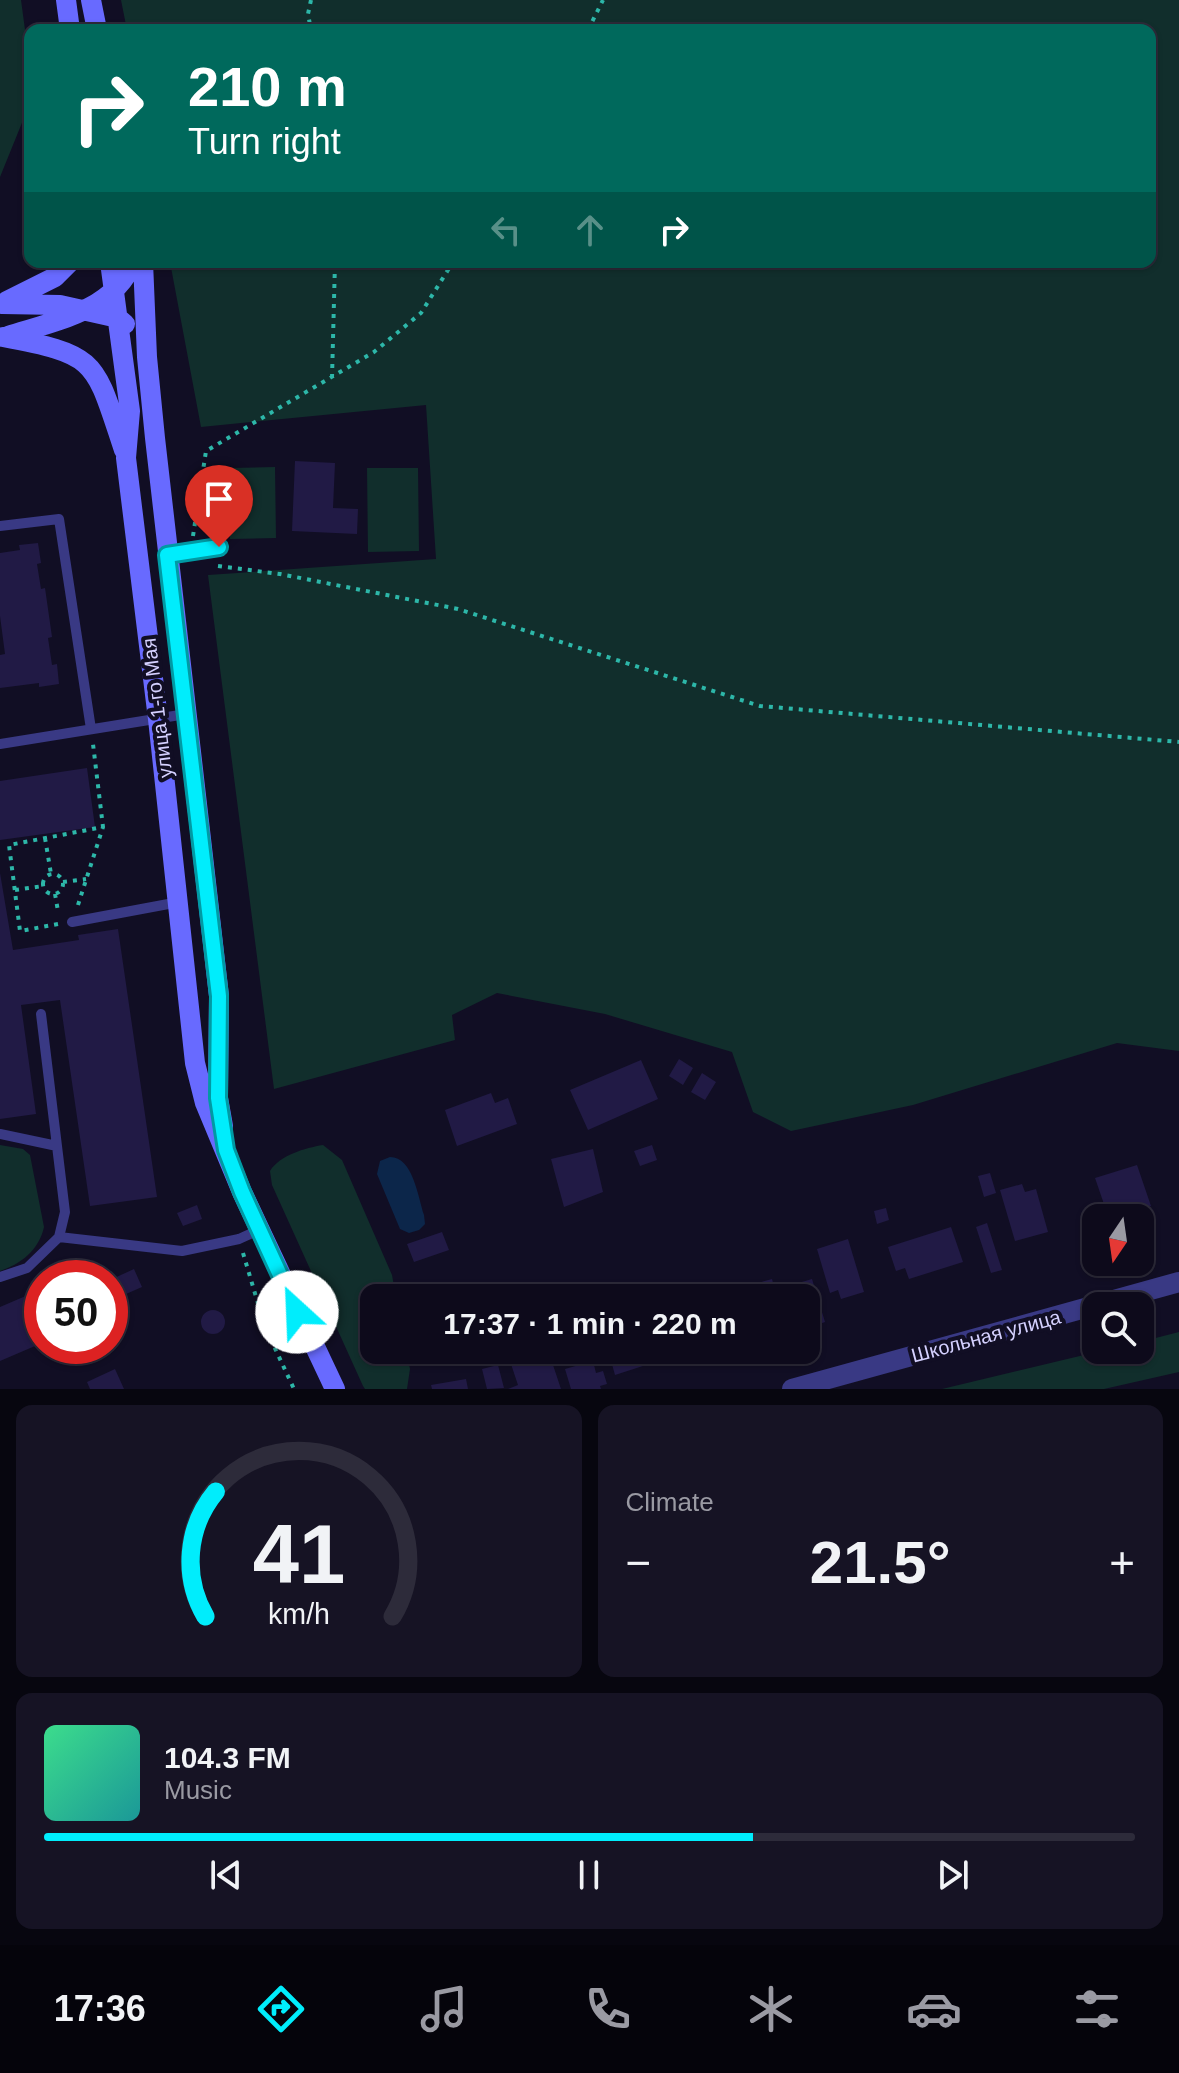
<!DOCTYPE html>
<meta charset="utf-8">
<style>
body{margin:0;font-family:Arial,sans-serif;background:#161324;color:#f1f3f6;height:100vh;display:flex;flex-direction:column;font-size:30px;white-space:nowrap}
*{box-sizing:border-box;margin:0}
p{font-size:26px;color:#9a9aa3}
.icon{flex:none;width:44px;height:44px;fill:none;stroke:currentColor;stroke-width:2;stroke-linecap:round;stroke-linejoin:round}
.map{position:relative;height:1389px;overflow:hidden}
.drawer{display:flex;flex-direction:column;gap:16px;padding:16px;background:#07060f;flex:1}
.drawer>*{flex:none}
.top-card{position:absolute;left:24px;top:24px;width:1132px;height:244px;border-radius:16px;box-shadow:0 2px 6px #0004,0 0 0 2px #2d2b3a;background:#00695c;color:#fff;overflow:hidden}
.needle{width:52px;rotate:193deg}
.fabs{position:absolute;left:1082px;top:1204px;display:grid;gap:16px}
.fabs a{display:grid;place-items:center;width:72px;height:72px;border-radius:16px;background:#0d0a1b;box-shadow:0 2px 6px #0004,0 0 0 2px #2d2b3a;font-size:40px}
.speed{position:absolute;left:24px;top:1260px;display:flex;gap:16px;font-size:40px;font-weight:700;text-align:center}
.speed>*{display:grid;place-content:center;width:104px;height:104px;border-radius:50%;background:#0d0a1b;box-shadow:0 2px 6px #0004,0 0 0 2px #2d2b3a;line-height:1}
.speed .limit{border:12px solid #d22;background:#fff;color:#111}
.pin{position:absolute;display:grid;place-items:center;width:68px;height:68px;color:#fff;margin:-82px -34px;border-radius:50% 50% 50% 0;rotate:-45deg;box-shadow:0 0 8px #0007}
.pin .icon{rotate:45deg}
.me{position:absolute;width:88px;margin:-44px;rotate:335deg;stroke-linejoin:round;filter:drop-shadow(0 0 6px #0008)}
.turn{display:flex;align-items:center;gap:28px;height:168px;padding:0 32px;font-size:36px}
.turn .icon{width:104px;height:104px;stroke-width:2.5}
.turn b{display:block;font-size:56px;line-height:68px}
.lanes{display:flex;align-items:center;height:76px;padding:0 32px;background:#0003;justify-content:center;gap:40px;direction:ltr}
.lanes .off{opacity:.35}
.big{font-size:60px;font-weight:700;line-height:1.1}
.drawer .widget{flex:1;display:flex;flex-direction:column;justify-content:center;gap:12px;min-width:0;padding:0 28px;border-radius:16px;background:#161324}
.drawer .dial{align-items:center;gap:0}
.dial svg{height:208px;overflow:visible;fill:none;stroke:#2d2b3a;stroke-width:7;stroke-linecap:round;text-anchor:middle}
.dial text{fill:#f1f3f6;stroke:none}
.song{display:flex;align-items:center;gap:24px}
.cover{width:96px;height:96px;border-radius:12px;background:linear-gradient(135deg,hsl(150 70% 55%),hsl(180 70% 35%))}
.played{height:8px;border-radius:4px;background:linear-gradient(90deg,#00edfc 65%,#2d2b3a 65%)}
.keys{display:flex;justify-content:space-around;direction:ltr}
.heat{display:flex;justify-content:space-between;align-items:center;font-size:44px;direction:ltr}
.drawer .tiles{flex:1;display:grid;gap:16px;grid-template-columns:1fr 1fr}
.widget:last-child{grid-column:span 2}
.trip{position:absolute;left:360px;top:1284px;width:460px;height:80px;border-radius:16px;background:#0d0a1b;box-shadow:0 2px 6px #0004,0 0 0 2px #2d2b3a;font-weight:700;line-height:80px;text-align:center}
.menu{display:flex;height:128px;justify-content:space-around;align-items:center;background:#05040b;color:#9a9aa3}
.menu .icon{width:56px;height:56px}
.menu .on{color:#00edfc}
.menu b{font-size:36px;color:#f1f3f6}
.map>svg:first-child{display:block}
</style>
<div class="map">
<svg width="1179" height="1389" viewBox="0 0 1179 1389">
<rect width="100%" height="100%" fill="#110e24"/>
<path fill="#112e2c" d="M 0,0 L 21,0 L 30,67 L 30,103 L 0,177 Z
M 121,0 L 1179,0 L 1179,1051 L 1117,1043 L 913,1105 L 791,1131 L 753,1112 L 732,1052 L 605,1014 L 497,993 L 452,1015 L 455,1040 L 274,1089 L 208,575 L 436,559 L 426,405 L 201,427 L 170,262 L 1150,262 L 1150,30 L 127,30 Z
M 275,467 L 276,538 L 230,539 L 229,468 Z
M 367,468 L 418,468 L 419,551 L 368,552 Z
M 0,1145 L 23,1149 L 30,1155 L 44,1227 C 39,1250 21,1264 0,1271 Z
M 323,1145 L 342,1160 L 392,1275 L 396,1298 L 374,1298 L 374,1350 L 406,1350 L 410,1369 L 407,1389 L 365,1389 L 363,1386 L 272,1185 L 270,1171 C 280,1155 305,1148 323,1145 Z
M 1179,1332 L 1179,1372 L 1104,1389 L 942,1389 L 1105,1350 L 1140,1350 L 1140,1342 Z"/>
<path fill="#0c264a" d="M 390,1157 C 413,1157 418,1197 424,1215 L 425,1224 L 419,1230 L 409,1233 L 400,1229 L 377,1174 L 380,1161 Z"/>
<path fill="#211a45" d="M 295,461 L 335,463 L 333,508 L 358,509 L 357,534 L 292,531 Z
M 38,543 L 41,563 L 37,564 L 41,589 L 45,588 L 52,637 L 48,638 L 52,665 L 57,664 L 59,684 L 39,687 L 39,683 L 0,688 L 0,655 L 5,654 L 0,616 L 0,553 L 20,550 L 19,545 Z
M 87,768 L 95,827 L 0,840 L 0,781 Z
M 0,873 L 13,950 L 79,940 L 78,935 L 118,929 L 157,1197 L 90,1206 L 60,1000 L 21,1005 L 36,1114 L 0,1119 Z
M 679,1059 L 693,1068 L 683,1085 L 669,1076 Z
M 641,1060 L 658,1099 L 588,1130 L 570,1090 Z
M 702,1073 L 716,1082 L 705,1100 L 691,1092 Z
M 491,1093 L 495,1103 L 508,1098 L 517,1124 L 457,1146 L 445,1110 Z
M 652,1145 L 657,1160 L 640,1166 L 634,1151 Z
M 593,1149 L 603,1192 L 564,1207 L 551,1159 Z
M 1137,1165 L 1151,1206 L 1117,1217 L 1113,1205 L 1105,1207 L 1095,1178 Z
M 990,1173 L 996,1193 L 984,1197 L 978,1176 Z
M 1022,1184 L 1025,1192 L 1036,1189 L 1048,1232 L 1015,1241 L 1000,1190 Z
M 197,1205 L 202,1219 L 183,1226 L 177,1213 Z
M 886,1208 L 889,1220 L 877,1224 L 874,1211 Z
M 987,1223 L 1002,1270 L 991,1273 L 976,1227 Z
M 951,1227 L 963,1262 L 909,1279 L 905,1268 L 896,1271 L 888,1247 Z
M 442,1232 L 449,1250 L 414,1262 L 407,1244 Z
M 848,1239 L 864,1292 L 841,1299 L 838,1290 L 830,1293 L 817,1249 Z
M 134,1269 L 142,1287 L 110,1301 L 110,1280 Z
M 772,1279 L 777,1298 L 736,1298 L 733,1290 Z
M 812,1279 L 825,1322 L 808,1328 L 806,1298 L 799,1298 L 795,1284 Z
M 42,1289 L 42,1343 L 0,1361 L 0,1307 Z
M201 1322a12 12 0 1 1 24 0a12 12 0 1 1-24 0Z
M 455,1350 L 477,1350 L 479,1359 L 458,1364 Z
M 608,1350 L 642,1350 L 646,1365 L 615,1375 Z
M 549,1353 L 561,1389 L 508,1389 L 518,1385 L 511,1364 Z
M 593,1361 L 596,1373 L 603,1371 L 607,1384 L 600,1386 L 601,1389 L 571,1389 L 565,1369 Z
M 498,1365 L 504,1388 L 487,1389 L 482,1369 Z
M 115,1369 L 124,1389 L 90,1389 L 87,1382 Z
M 466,1379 L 468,1389 L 432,1389 L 431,1385 Z"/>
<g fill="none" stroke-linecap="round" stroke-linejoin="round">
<path stroke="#2db7a9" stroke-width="4" stroke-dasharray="4 6" stroke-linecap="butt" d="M 311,0 L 308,14 L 311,30
M 588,30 L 603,0
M 332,378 L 335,262
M 193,536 L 206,451 L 374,352 L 421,313 L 453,262
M 218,566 L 280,574 L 458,609 L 760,706 L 1179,742
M 45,838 L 51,874
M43 884a10 10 0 1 1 20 0a10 10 0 1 1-20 0Z
M 63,882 L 86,879
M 15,890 L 43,886
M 55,894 L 58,911
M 78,905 L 103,827
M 58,924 L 20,931 L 9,845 L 103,827 L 93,744
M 243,1253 L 265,1327 L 294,1389"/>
<path stroke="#393984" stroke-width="10" d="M 0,526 L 59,519 L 91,729
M 167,555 L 219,547
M 0,744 L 186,714
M 72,922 L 179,902
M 0,1134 L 57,1146
M 59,1237 L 182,1251 L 239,1239 L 259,1230
M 0,1277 L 27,1268 L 59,1237 L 65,1212 L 41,1014"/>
<path stroke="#393984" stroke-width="20" d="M 792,1389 L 1179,1282"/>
<path stroke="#686aff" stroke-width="20" d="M 66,0 L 70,30
M 91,0 L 97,30
M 110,262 L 130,411 L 126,458 L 158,719 L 195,1063 L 205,1103 L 242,1192 L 335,1389
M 143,262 L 147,357 L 155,438 L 219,996 L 218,1098 L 223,1126
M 7,301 L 55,277 L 70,262
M 2,304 L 60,305 L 118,318 L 125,324
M 8,336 C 52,322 114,311 133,262
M 3,337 C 99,355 94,360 124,450"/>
</g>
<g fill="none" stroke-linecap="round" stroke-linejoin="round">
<g stroke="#009aa4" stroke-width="20">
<path id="route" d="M 219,547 L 167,555 L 219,996 L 218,1098 L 226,1150 L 242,1192 L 297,1312"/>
</g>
<use href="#route" stroke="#00edfc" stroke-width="14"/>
</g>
<g text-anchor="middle" stroke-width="8" stroke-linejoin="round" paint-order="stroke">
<g font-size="20" fill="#d5d1ff" stroke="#110e24">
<text transform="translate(157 708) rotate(-97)" y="7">улица 1-го Мая</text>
<text transform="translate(986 1336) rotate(-15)" y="7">Школьная улица</text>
</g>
</g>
</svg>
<div class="fabs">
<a><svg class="needle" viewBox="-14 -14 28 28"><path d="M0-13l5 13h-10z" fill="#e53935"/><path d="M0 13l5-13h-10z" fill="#9a9aa3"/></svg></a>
<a><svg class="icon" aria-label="search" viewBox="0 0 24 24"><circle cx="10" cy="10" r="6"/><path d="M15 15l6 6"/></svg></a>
</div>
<div class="speed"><div class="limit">50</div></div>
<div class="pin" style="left:219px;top:547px;background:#d93025"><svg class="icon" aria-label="arrive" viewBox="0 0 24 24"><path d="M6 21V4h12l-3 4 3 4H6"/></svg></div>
<svg class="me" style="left:297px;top:1312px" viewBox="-20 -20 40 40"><circle r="19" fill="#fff"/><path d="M0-13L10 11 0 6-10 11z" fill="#00edfc"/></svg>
<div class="trip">17:37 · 1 min · 220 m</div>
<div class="top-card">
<div class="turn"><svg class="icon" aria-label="right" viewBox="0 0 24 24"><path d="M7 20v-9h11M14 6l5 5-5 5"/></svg><div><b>210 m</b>Turn right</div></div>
<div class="lanes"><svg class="icon off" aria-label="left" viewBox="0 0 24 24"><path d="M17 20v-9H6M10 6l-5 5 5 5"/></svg><svg class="icon off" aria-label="ahead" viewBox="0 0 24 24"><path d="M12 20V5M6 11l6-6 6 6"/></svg><svg class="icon" aria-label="right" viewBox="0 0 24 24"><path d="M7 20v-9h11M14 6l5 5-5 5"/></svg></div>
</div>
</div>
<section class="drawer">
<div class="tiles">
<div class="widget dial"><svg viewBox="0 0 100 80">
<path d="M14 69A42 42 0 1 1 86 69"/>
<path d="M14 69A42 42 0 0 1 18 21" stroke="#00edfc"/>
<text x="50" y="56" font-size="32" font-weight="700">41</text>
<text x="50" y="72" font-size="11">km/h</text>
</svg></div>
<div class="widget"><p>Climate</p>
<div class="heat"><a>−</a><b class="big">21.5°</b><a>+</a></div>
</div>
<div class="widget">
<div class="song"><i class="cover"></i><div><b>104.3 FM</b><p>Music</p></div></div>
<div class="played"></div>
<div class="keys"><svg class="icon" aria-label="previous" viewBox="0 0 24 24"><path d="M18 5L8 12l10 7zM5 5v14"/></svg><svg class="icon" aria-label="pause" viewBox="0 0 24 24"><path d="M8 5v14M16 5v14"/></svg><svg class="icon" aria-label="next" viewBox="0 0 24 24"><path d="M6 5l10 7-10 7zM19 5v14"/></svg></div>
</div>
</div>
</section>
<nav class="menu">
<b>17:36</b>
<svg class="icon on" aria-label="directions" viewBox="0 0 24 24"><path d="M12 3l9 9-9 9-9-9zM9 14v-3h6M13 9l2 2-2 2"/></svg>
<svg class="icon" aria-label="music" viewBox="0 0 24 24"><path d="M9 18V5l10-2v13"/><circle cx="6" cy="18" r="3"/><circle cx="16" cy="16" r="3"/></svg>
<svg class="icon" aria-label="phone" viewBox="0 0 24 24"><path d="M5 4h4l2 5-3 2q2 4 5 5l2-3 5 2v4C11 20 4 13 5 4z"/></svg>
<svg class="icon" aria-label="climate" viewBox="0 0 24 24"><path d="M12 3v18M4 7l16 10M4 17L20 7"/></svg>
<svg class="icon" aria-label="car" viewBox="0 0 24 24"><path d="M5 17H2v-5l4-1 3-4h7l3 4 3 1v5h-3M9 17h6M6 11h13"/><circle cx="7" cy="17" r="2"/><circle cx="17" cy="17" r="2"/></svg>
<svg class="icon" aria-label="filters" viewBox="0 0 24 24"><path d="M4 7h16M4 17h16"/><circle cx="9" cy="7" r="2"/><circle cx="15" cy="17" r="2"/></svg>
</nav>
